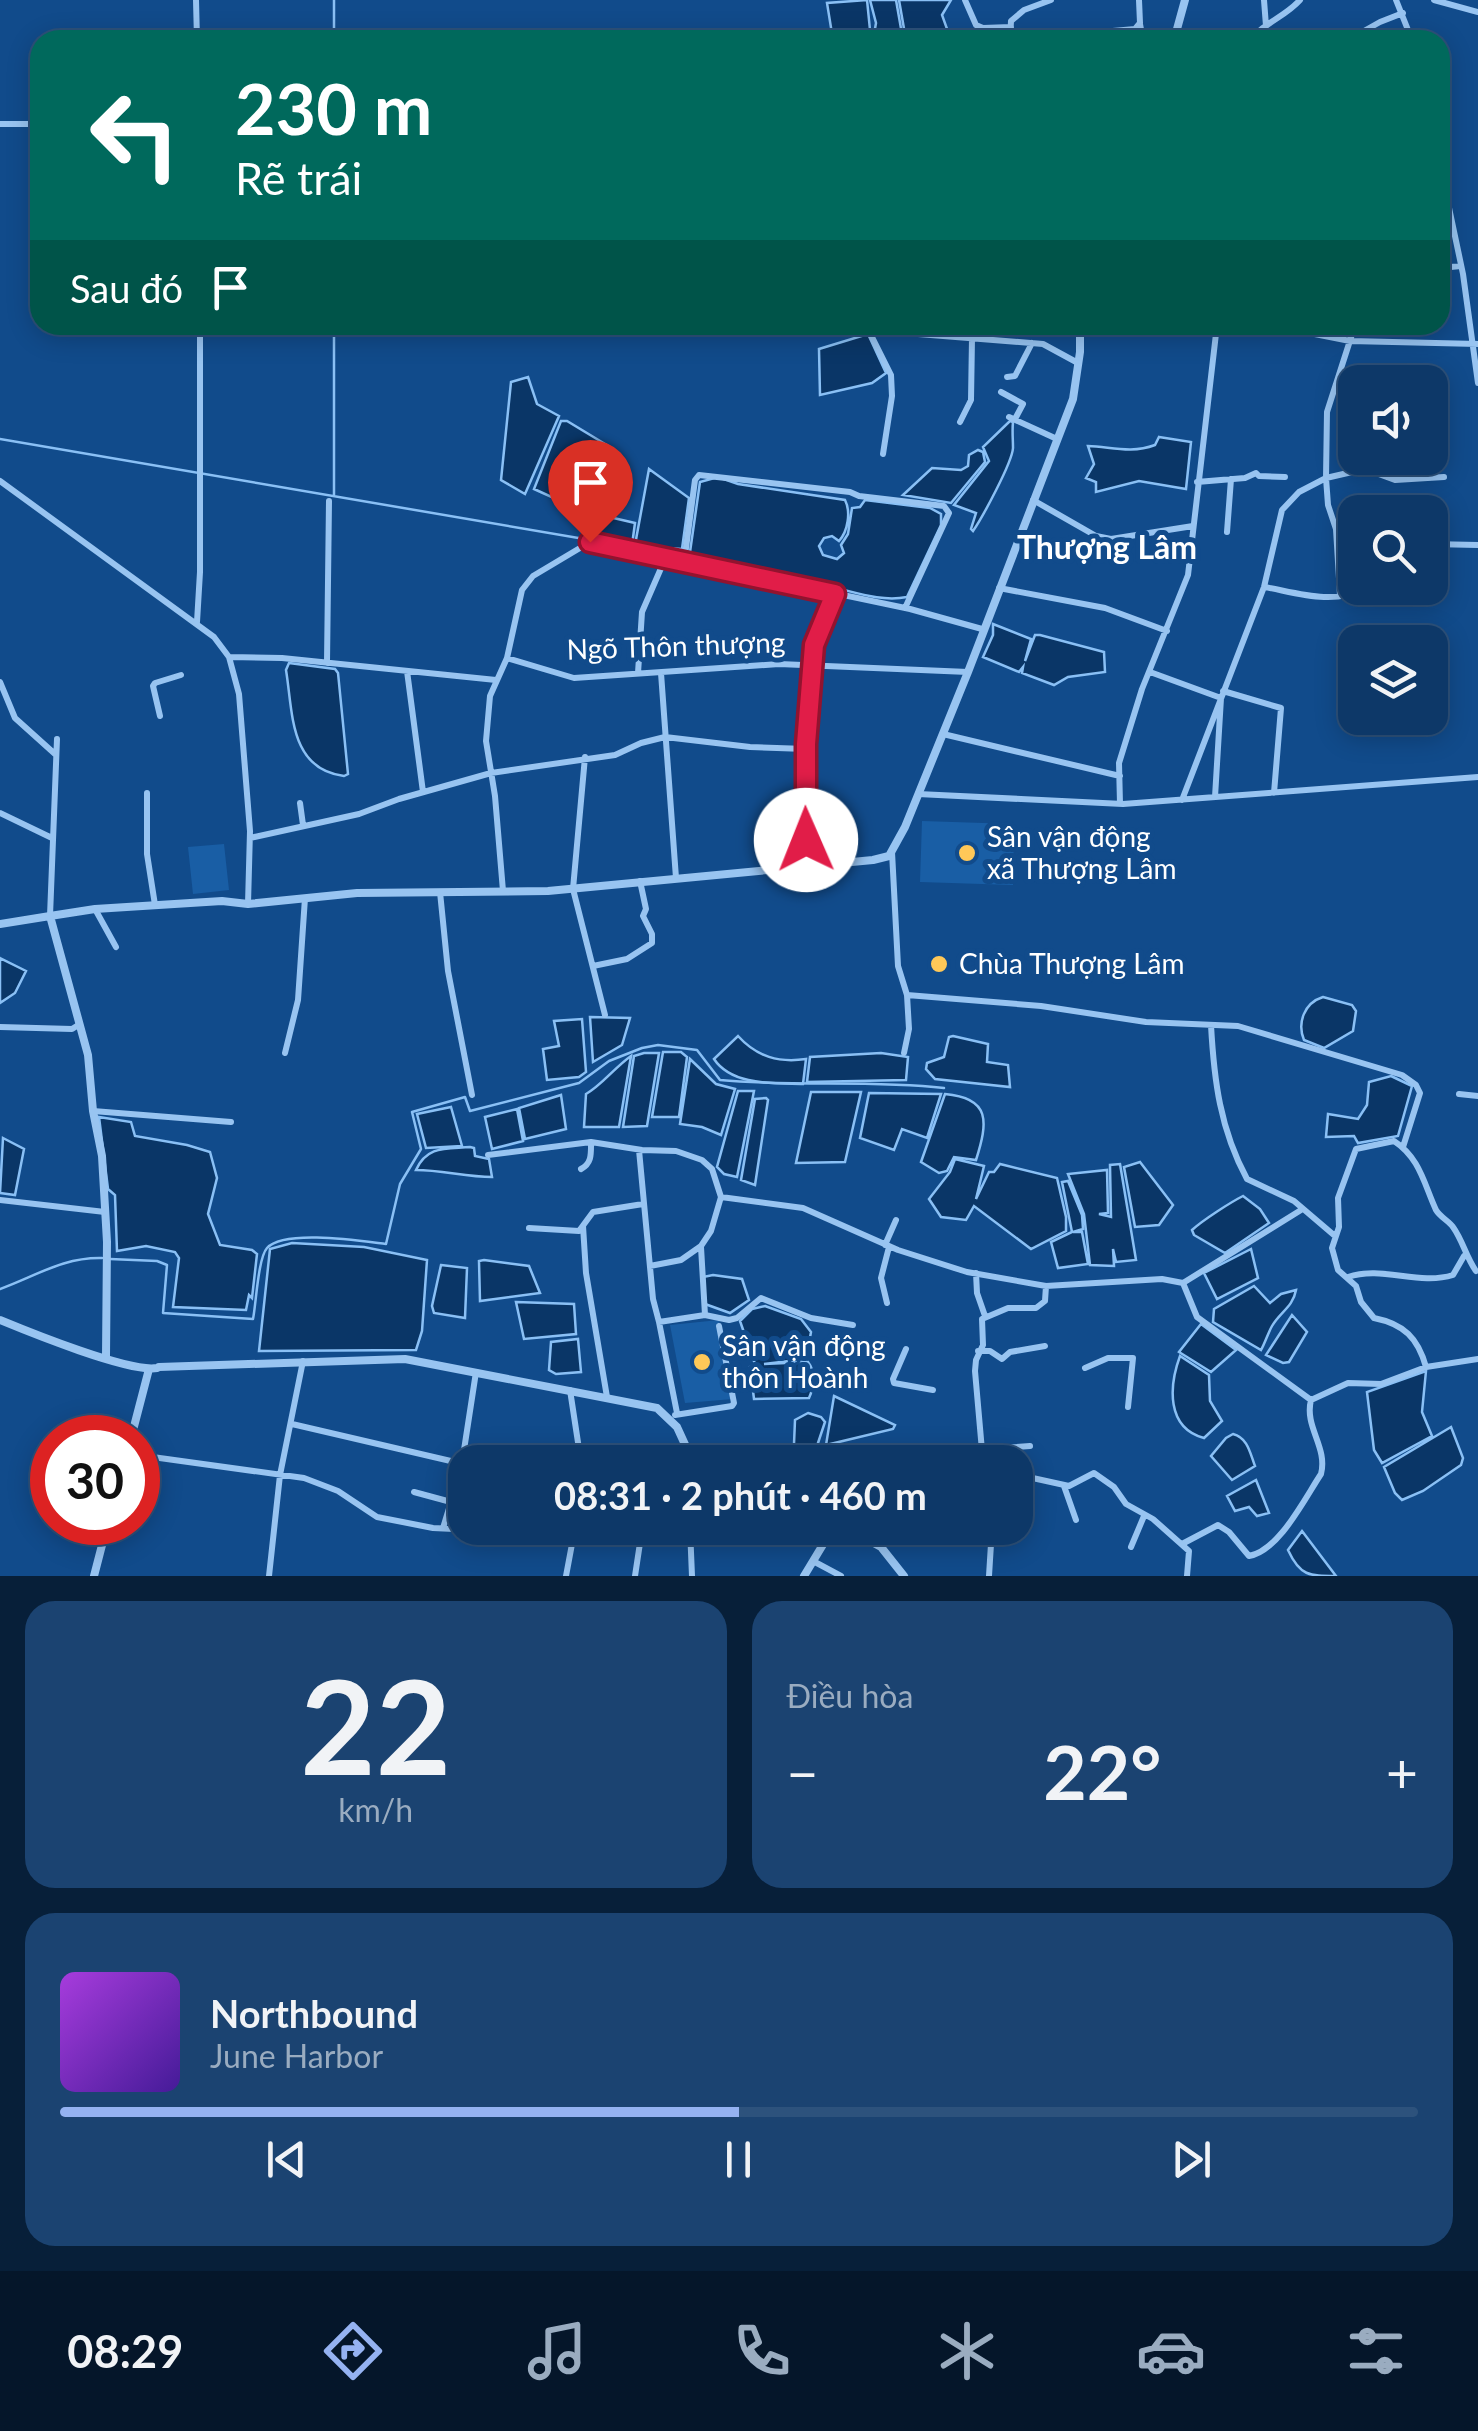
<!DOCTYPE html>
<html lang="vi">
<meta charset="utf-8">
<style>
body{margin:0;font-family:Lato,sans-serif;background:#1b4371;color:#f1f3f6;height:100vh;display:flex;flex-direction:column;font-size:38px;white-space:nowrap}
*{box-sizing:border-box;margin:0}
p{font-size:32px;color:#9aacc0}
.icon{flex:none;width:55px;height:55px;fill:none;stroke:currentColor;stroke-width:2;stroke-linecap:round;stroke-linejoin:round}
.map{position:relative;height:1576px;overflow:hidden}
.side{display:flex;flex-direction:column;gap:25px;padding:25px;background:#071f39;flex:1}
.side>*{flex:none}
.top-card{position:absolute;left:30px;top:30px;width:1420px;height:305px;border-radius:30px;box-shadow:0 5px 25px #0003,0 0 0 2px #2d527c;background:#00695c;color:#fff;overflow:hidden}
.tools{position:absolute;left:1338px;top:365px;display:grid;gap:20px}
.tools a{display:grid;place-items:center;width:110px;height:110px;border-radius:20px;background:#0d3868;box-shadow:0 5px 25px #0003,0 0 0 2px #2d527c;font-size:50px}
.speed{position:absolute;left:30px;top:1415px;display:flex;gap:20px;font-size:50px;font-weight:700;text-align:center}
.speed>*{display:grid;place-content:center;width:130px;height:130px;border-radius:50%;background:#0d3868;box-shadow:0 5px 25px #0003,0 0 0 2px #2d527c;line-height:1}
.speed .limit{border:15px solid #d22;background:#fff;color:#111}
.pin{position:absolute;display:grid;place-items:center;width:85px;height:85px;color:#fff;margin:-102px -42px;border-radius:50% 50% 50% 0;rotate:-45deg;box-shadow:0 0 10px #0007}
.pin .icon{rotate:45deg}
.me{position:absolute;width:110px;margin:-55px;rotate:359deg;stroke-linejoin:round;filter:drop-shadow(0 0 8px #0008)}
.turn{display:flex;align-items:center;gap:35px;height:210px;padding:0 40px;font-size:45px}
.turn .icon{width:130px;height:130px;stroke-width:2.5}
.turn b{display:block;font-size:70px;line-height:85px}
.then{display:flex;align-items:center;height:95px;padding:0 40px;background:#0003;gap:20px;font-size:38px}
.big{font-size:75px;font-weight:700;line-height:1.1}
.side .tile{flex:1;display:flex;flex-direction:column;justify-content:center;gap:15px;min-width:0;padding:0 35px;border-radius:30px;background:#1b4371}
.side .dial{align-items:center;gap:0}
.dial b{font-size:130px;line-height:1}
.song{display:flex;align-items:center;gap:30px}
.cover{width:120px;height:120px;border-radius:15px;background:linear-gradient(135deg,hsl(280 70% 55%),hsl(260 70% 35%))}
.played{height:10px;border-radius:5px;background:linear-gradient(90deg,#95b2f1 50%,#2d527c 50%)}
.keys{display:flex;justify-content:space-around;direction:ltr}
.heat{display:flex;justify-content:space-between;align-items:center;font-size:55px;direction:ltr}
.side .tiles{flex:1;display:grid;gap:25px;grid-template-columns:1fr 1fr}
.tile:last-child{grid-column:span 2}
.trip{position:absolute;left:448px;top:1445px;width:585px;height:100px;border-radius:30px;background:#0d3868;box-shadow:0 5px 25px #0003,0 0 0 2px #2d527c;font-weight:700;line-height:100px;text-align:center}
.menu{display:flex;height:160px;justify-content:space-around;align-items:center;background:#05162a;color:#9aacc0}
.menu .icon{width:70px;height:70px}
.menu .selected{color:#95b2f1}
.menu b{font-size:45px;color:#f1f3f6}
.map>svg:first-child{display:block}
</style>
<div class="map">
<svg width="1478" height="1576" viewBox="0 0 1478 1576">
<rect width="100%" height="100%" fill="#114b8b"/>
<path fill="#195ea5" d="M 922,821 L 1014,824 L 1013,885 L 920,882 Z
M 224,844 L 229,890 L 193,894 L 188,847 Z
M 719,1320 L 733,1399 L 685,1403 L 670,1325 Z"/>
<path fill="#0a3667" stroke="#8ac0f5" stroke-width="2.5" d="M 867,0 L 871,40 L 833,40 L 827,3 Z
M 870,0 L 896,0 L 903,40 L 873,40 L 876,23 Z
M 899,0 L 951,0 L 942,15 L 951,40 L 906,40 Z
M 868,334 L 886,373 L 872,383 L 820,395 L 819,349 Z
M 528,377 L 537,404 L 559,416 L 525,494 L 501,480 L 511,382 Z
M 561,421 L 567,421 L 610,447 L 587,513 L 534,489 Z
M 1010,421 L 1013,422 C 1012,431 1013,439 1013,448 C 1012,463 982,518 973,531 L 971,529 L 976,513 L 954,505 L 989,461 L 983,447 Z
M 1159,437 L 1191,442 L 1186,489 L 1139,481 L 1096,492 L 1096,482 L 1086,478 L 1094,464 L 1088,446 C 1112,447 1131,454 1155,445 Z
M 978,450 L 983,452 L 985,462 L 951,503 L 903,495 L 932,468 L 961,470 L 968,466 L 969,455 Z
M 649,469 L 689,498 L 682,549 L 666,548 L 653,553 L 635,545 Z
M 718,477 L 738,484 L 845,500 C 851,512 848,531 839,541 L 832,536 L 824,538 L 819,546 L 823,555 L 837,559 L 844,553 L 841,545 L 848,534 L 852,508 L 860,507 L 865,500 L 930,508 L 941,514 L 941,525 L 907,597 C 876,603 846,588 816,584 C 777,577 738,571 700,563 L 689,559 L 700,482 Z
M 592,513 L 635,523 L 632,545 L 585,533 Z
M 993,624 L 1031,639 L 1025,661 L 1035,635 L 1040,635 L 1104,652 L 1105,672 L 1068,677 L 1054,685 L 1022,673 L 1023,667 L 1019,672 L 983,657 L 993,635 Z
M 289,663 L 335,669 L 338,673 L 348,774 L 344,776 C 289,769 293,712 286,670 Z
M 0,958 L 26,971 L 15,993 L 0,1003 Z
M 1323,997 L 1352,1005 L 1356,1011 L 1353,1031 L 1324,1048 L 1304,1040 C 1297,1023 1304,1003 1323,997 Z
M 590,1017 L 630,1018 L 622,1045 L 593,1062 Z
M 582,1019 L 586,1072 L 579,1077 L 547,1080 L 543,1049 L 559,1046 L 554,1021 Z
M 738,1036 C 757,1057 779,1063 806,1059 L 803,1084 C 774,1083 732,1086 714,1059 Z
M 953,1036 L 988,1044 L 987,1062 L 1008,1065 L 1010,1087 L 935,1079 L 926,1069 L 927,1063 L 944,1057 L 949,1037 Z
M 663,1052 L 681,1052 L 687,1057 L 679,1117 L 652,1117 Z
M 644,1053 L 659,1053 L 647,1126 L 623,1127 L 634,1056 Z
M 881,1053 L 908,1057 L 906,1080 L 807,1082 L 810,1057 Z
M 631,1056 L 619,1127 L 584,1127 L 586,1094 C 602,1085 614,1068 631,1056 Z
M 690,1059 L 716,1084 L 735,1089 L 721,1135 L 702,1127 L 680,1124 Z
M 1391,1076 L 1412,1086 L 1398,1136 L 1358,1143 L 1354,1136 L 1326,1137 L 1328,1114 L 1358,1119 L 1367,1105 L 1369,1082 Z
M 738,1091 L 754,1091 L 737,1177 L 724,1174 L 717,1167 Z
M 811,1092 L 861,1092 L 845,1162 L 796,1163 Z
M 869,1093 L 941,1094 L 927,1138 L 902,1129 L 894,1150 L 860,1138 Z
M 945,1094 C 991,1098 988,1122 976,1160 L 954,1157 L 947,1171 L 939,1173 L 921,1162 Z
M 561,1095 L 566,1129 L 525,1139 L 519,1108 Z
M 766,1098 L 768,1100 L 755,1185 L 741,1180 L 755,1099 Z
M 451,1107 L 462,1146 L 426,1148 L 417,1114 Z
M 517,1109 L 523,1141 L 492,1149 L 485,1117 Z
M 99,1117 L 131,1122 L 135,1136 L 187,1145 L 210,1152 L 217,1178 L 208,1214 L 220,1245 L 252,1250 L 257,1254 L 252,1298 L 249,1295 L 246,1310 L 173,1307 L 179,1258 L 175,1252 L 146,1246 L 117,1251 L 115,1195 L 108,1189 Z
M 3,1138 L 24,1149 L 15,1195 L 0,1193 Z
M 470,1147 L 474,1148 L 475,1156 L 489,1159 L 492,1177 C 466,1177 442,1170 416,1170 C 427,1145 447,1149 470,1147 Z
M 955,1159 L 984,1166 L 976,1199 L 989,1172 L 994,1172 L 1000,1164 L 1057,1178 L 1066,1217 L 1066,1231 L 1031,1249 L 974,1206 L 966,1220 L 941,1217 L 929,1199 L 950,1172 Z
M 1140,1162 L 1173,1205 L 1159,1225 L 1135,1227 L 1124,1167 Z
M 1120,1164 L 1136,1260 L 1116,1262 L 1113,1249 L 1114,1266 L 1090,1265 L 1084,1214 L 1068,1174 L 1107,1170 L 1108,1213 L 1099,1214 L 1111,1217 L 1110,1165 Z
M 1068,1181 L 1082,1215 L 1083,1229 L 1073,1232 L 1082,1232 L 1088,1264 L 1058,1268 L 1051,1242 L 1072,1232 L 1062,1182 Z
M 1243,1196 L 1260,1209 L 1269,1223 L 1225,1253 L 1194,1235 L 1192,1230 C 1203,1220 1231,1202 1243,1196 Z
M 292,1243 L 364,1247 L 427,1260 L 422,1331 L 416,1350 L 259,1351 L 270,1249 Z
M 1251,1249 L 1258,1278 L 1217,1299 L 1204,1273 Z
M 484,1260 L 529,1266 L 540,1293 L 480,1301 L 479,1261 Z
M 441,1265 L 467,1268 L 465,1318 L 434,1313 L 432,1306 Z
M 713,1275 L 742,1279 L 749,1300 L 730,1313 L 705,1304 L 703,1277 Z
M 1254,1286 L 1270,1303 L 1281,1294 L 1296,1290 C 1293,1307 1280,1312 1272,1326 C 1268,1333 1265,1343 1261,1350 L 1213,1322 L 1214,1309 Z
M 516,1302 L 574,1304 L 576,1334 L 524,1339 Z
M 765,1306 L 801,1319 L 811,1332 L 806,1359 L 764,1364 L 808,1362 C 816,1372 814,1387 809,1398 L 754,1399 L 750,1367 L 755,1364 L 740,1321 L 752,1309 Z
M 1292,1315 L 1307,1332 L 1289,1362 L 1283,1363 L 1266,1355 Z
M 1201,1324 L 1236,1350 L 1211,1372 L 1179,1352 Z
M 578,1339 L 581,1372 L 556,1374 L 549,1370 L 551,1342 Z
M 1180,1356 L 1209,1375 L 1210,1401 L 1222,1421 L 1204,1438 C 1166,1428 1169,1386 1180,1356 Z
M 1426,1371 L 1422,1412 L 1432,1436 L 1382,1463 L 1374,1450 L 1367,1392 Z
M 834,1396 L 895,1425 L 893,1429 L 826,1445 Z
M 808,1413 L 821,1417 L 825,1422 L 816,1449 L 808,1450 L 794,1444 L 795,1420 Z
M 1451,1427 L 1463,1458 L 1461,1465 L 1423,1491 L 1402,1500 L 1395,1493 L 1384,1467 Z
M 1233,1434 C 1248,1438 1250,1453 1255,1466 L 1232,1480 L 1211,1456 L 1226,1438 Z
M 1256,1480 L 1269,1513 L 1257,1516 L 1249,1507 L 1235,1511 L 1227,1496 Z
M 1302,1531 L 1336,1576 C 1309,1576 1300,1576 1288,1550 Z"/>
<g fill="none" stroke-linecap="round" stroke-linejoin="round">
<path stroke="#8ac0f5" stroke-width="2.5" d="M 334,40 L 334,0
M 0,439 L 643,549
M 334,495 L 334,325
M 660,552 L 689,557
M 110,1259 L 157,1261 L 167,1265 L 163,1313 L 253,1319 C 256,1305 258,1258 267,1248 C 284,1229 361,1241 386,1244 L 400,1184 L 421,1149 L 412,1112 L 465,1097 L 470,1111 L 579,1083 L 609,1061 L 642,1048 L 658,1045 L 697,1050 L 720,1080 C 795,1087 870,1080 944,1088
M 0,1289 C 36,1276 63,1257 102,1258"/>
<path stroke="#98c4f1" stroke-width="6" d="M 196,0 L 197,40
M 965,0 L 976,25 L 983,28 L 1011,27
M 1264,0 L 1266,26
M 1396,0 L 1412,40
M 1434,0 L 1478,12
M 1140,24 L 1143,40
M 1010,40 L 1011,21 L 1024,10 L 1051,0
M 1051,40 L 1068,35 L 1135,29 L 1140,23 L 1139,0
M 1251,40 C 1263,23 1285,17 1300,0
M 1348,40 L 1380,22 L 1403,13
M 0,124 L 40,124
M 1440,165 L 1463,274 L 1478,383
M 1440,268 L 1461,266
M 866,325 L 891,375 L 892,396 L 883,454
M 1269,325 L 1350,341 L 1478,344
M 868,330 L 1043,344 L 1078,363
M 1007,377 L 1015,376 L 1032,343
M 1001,392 L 1023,404 L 1015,419
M 1009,417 L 1057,439
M 960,422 L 971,400 L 972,338
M 0,481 L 214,637 L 229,657 L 239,694 L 250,831 L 248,904
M 1197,482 L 1245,478 L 1256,473 L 1259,476 L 1285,477
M 1033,500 L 1096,536 L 1111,539 L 1193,526
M 1227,532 L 1231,479
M 1430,544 L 1478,545
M 1338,561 L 1355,559
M 684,563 L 695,480 L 699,475 L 850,492 L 859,496 L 944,506 L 949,513 L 905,608
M 1264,587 C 1290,591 1337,607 1360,588
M 999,588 L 1105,608 L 1167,631
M 1400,588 L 1400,592
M 1340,595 L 1336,529 L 1328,505 L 1326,478 L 1327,412 L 1355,325
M 197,622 L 200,572 L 200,325
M 229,657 L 282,658 L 496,680
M 507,658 L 574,678 L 779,664 L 968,672
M 327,663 L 329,501
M 407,671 L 423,792
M 1150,672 L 1221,698 L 1215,797
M 638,673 L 642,612 L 665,559
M 661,673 L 676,878
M 0,682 L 15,718 L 55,754
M 1223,691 L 1281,708 L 1274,793
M 160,716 L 153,686 L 155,683 L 181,675
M 943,734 L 1120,776
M 585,757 L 573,889 L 605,1015
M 147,793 L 147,854 L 155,905
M 918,794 L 1123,804 L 1478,777
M 1182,800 L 1264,587 L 1282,510 L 1299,492 L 1326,478 L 1365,469 L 1395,480 L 1444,477
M 300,803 L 303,825
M 1120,804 L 1119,763 L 1142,689 L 1188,575 L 1217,325
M 0,813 L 52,838
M 250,838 L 359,814 L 399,799 L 491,773 L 615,755 L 641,743 L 665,737 L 750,747 L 806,749
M 892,852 L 898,966 L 907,995 L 1041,1006 L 1146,1022 L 1238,1026 L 1402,1075 L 1416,1085 L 1420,1093 L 1403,1147
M 806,866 L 806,749 L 814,645 L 835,594
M 503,891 L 495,796 L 486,741 L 490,696 L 507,658 L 522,590 L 533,576 L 590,542 L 910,609 L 982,629
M 440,892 L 448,971 L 472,1095
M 95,909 L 116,947
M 50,916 L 57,739
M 593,966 L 627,959 L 652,943 L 652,934 L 643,916 L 646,909 L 640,881
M 1211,1025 C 1214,1080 1220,1129 1247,1179 L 1294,1201 L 1335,1236
M 0,1027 L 72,1029 L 80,1024
M 285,1053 L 298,1000 L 305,898
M 904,1053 L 909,1029 L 907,995
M 1459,1094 L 1478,1096
M 93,1111 L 231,1122
M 639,1150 L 653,1299 L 659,1322
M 488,1155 L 591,1142 L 642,1150 L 676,1151 L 702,1160 L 712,1169 L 721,1197 L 711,1231 L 701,1246 L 681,1260 L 650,1266
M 581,1169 C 592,1163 591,1154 591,1142
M 721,1197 L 803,1208 L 898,1250 L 967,1272 L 1046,1286 L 1162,1279 L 1183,1283 L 1197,1317 L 1311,1400
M 0,1200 L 105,1212
M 583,1226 L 586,1273 L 607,1397
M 529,1228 L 579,1231 L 593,1212 L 643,1204
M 885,1245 L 896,1220
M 701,1247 L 705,1315
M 976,1273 L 977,1293 L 985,1316
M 1348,1277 C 1382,1265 1418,1286 1453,1275 L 1464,1256
M 1183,1283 L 1301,1210
M 887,1303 L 881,1278 L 889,1247
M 906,1349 L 893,1379 L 894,1383 L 933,1390
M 978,1351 L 990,1351 L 1002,1359 L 1010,1352 L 1045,1346
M 1426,1367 C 1418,1338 1404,1324 1374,1318 L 1361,1302 L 1356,1286 L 1338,1270 L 1332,1248 L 1339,1227 L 1338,1198 L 1356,1149 L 1394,1141 C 1420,1158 1424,1184 1436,1210 C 1440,1217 1449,1221 1453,1227 C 1463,1241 1466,1257 1476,1271
M 1085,1368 L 1108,1358 L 1133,1358 L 1128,1407
M 570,1390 L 581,1462
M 677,1413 L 659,1322 L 705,1315 L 729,1320 L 737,1318 L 761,1298 L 811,1318 L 853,1325
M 675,1415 L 732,1406 L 734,1403 L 719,1326
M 292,1424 L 455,1462 L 464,1450 L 476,1372
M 138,1455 L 304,1478 L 338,1491 L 377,1517 L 433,1528 L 496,1531
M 888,1462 L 935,1453 L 1030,1446
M 983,1462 L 975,1371 L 976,1360 L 983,1345 L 982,1319 L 1008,1308 L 1036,1308 L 1045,1301 L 1046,1286
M 1015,1478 L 1028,1477 L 1069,1486 L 1094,1473 L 1114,1487 L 1126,1504 L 1153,1519 L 1189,1551 L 1187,1576
M 1064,1486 L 1076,1520
M 414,1492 L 451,1502 L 460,1460
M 443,1528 L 451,1502
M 690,1528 L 692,1576
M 574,1539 L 640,1543 L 680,1528
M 1182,1544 L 1218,1525 L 1229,1532 L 1249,1556 C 1279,1551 1305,1498 1321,1474 C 1328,1447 1304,1427 1311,1400 L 1348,1383 L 1381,1384 L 1426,1367 L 1478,1359
M 1131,1547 L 1144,1516
M 813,1561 L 841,1576
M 269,1576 L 280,1475 L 303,1361
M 566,1576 L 575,1528
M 635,1576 L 640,1543
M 989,1576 L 992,1528"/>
<path stroke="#98c4f1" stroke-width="8" d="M 1174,40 L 1185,0
M 0,924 L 50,916
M 0,1320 C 29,1332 130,1373 157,1368
M 106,1357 L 107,1242 L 102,1156 L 93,1111 L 88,1055 L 50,916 L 95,909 L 222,901 L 248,904 L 357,893 L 548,891 L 873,860 L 889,856 L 905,827 L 968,672 L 1073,399 L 1080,352 L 1080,325
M 159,1367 L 405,1359 L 657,1408 L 677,1427 L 693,1462
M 131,1438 L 149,1369
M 847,1528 L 881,1547 L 904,1576
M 94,1576 L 108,1522
M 804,1576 L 833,1528"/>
</g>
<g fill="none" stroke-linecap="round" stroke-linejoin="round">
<g stroke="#92132f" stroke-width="25">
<path id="route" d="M 590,542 L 835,594 L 814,645 L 806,744 L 806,840"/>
</g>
<use href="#route" stroke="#e11d48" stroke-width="18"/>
</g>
<g fill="#ffc858" stroke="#114b8b" stroke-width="4">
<circle cx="967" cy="853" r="10"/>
<circle cx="939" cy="964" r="10"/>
<circle cx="702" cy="1362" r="10"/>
</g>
<g text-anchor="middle" stroke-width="10" stroke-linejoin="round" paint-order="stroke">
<g font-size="28" fill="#fff" stroke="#114b8b">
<text transform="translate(676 646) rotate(-2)" y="10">Ngõ Thôn thượng</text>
</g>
<g font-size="28" fill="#fff" stroke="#114b8b" text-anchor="start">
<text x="987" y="847">Sân vận động<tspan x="987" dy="32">xã Thượng Lâm</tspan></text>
<text x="959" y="974">Chùa Thượng Lâm</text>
<text x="722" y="1356">Sân vận động<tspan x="722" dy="32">thôn Hoành</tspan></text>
</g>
<g font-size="32" font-weight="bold" fill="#fff" stroke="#114b8b">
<text x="1107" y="559">Thượng Lâm</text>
</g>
</g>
</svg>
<div class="tools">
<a><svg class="icon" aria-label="sound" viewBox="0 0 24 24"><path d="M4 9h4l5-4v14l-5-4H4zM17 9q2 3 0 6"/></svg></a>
<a><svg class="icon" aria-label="search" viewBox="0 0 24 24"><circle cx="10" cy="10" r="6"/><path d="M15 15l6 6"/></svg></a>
<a><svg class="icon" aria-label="layers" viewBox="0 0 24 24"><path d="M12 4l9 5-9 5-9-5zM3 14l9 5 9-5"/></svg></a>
</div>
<div class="speed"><div class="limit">30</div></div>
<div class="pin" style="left:590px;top:542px;background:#d93025"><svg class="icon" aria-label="arrive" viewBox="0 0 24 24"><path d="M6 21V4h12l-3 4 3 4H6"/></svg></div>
<svg class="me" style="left:806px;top:840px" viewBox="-20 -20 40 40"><circle r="19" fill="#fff"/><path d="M0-13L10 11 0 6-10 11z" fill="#e11d48"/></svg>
<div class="trip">08:31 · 2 phút · 460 m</div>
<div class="top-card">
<div class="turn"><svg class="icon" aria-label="left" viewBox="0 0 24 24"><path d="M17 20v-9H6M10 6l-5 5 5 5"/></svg><div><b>230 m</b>Rẽ trái</div></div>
<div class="then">Sau đó<svg class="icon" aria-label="arrive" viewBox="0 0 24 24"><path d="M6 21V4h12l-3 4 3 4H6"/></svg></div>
</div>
</div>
<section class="side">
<div class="tiles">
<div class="tile dial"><b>22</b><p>km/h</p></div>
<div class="tile"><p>Điều hòa</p>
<div class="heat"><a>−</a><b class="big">22°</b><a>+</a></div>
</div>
<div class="tile">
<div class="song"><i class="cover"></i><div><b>Northbound</b><p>June Harbor</p></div></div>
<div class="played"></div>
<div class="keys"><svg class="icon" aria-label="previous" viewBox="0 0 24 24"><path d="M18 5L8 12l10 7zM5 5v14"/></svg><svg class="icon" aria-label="pause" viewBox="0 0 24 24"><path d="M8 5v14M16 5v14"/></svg><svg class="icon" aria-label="next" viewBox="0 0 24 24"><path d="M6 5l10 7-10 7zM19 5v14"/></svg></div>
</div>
</div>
</section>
<nav class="menu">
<b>08:29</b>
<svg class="icon selected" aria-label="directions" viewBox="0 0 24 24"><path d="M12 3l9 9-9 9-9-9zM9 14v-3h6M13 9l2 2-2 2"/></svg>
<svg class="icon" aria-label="music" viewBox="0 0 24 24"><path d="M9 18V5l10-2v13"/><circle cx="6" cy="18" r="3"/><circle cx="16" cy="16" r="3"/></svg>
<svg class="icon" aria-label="phone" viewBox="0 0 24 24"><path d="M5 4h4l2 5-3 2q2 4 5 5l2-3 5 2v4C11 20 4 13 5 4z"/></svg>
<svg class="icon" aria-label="climate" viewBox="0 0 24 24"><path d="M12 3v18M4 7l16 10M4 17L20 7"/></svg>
<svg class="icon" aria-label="car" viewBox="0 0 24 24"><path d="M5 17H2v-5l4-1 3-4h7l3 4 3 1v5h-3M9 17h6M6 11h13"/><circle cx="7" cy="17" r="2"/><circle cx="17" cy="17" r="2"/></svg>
<svg class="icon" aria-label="filters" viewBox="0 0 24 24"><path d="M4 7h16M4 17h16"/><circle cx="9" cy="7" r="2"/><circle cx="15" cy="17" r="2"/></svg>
</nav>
